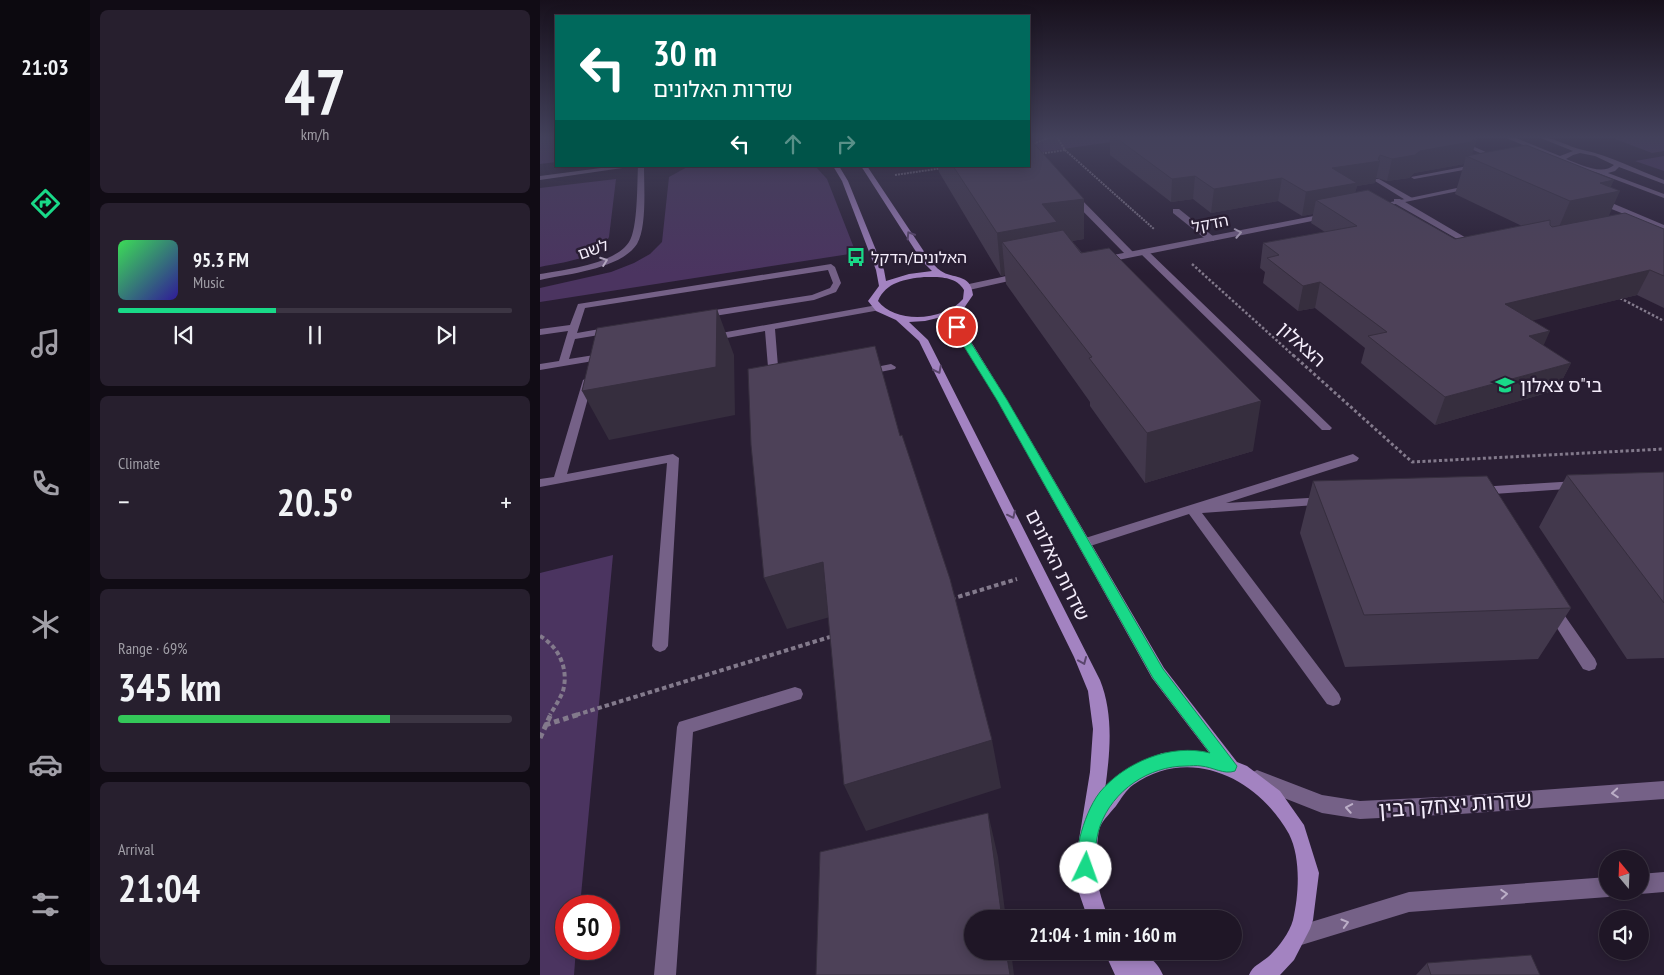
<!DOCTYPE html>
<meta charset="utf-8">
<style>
body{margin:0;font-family:"PT Sans Narrow","Noto Sans Hebrew",sans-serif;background:#271f2e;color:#f1f3f6;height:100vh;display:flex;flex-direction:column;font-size:19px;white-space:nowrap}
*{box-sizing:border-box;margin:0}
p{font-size:16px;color:#a19fa7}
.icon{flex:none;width:28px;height:28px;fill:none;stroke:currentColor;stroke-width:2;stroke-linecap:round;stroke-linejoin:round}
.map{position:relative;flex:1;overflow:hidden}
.panel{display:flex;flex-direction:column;gap:10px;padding:10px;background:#110c15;width:450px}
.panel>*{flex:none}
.banner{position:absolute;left:15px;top:15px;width:475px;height:152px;border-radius:0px;box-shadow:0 2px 12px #0003,0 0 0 1px #3c3543;background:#00695c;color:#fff;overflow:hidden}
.needle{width:32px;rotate:341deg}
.fabs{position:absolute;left:1059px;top:850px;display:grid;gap:10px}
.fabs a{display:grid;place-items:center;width:50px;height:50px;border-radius:50%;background:#1f1626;box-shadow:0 2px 12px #0003,0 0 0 1px #3c3543;font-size:25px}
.speed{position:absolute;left:15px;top:895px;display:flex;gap:10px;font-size:25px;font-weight:700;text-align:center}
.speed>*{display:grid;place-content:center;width:65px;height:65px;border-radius:50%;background:#1f1626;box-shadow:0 2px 12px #0003,0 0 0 1px #3c3543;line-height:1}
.speed .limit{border:8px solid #d22;background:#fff;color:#111}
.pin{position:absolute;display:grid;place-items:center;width:42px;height:42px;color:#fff;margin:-21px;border:2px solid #fff;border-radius:50%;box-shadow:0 1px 5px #0007}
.me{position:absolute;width:55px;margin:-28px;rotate:3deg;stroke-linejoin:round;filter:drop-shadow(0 0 4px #0008)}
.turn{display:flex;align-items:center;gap:18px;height:105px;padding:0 15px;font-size:22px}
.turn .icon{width:65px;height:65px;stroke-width:2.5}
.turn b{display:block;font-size:35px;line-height:42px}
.lanes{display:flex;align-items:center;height:48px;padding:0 15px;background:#0003;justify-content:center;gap:25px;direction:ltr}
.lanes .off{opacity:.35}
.big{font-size:38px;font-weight:700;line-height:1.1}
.panel .widget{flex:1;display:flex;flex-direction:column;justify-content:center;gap:8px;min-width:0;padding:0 18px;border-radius:8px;background:#271f2e}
.panel .dial{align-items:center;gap:0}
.dial b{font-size:65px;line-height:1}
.song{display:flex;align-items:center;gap:15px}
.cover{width:60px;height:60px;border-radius:8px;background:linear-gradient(135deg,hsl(130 70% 55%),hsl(250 70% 35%))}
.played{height:5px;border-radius:2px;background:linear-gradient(90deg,#19d988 40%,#3c3543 40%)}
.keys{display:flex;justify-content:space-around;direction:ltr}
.heat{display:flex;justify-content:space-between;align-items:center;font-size:28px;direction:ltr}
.charge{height:8px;border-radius:4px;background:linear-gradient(90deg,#34c759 69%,#3c3543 0)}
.trip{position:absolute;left:424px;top:910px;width:278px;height:50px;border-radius:25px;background:#1f1626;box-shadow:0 2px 12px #0003,0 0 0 1px #3c3543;font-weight:700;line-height:50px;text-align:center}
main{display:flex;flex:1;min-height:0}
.menu{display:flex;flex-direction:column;width:90px;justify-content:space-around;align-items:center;background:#0c090f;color:#a19fa7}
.menu .icon{width:35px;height:35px}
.menu .current{color:#19d988}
.menu b{font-size:22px;color:#f1f3f6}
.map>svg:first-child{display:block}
</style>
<main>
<nav class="menu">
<b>21:03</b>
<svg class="icon current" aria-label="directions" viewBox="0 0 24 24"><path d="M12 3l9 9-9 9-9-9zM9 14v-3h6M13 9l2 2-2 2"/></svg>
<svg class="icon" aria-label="music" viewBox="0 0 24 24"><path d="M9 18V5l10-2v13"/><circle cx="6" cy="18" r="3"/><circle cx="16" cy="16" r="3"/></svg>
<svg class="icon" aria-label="phone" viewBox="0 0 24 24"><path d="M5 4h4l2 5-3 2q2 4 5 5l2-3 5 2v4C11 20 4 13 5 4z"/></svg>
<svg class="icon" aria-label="climate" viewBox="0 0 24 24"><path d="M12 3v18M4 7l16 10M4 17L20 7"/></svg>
<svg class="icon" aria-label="car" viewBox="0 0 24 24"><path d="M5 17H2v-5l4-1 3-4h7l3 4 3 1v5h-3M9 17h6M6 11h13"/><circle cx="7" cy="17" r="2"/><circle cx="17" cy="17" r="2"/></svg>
<svg class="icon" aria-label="filters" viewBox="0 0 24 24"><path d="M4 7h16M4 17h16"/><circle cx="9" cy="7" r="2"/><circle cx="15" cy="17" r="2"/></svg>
</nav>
<section class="panel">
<div class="widget dial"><b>47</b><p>km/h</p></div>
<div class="widget">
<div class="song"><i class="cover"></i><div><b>95.3 FM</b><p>Music</p></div></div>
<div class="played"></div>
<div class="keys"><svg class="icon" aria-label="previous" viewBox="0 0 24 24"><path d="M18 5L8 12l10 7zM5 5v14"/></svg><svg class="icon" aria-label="pause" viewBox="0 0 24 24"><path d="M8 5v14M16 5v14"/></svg><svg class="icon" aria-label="next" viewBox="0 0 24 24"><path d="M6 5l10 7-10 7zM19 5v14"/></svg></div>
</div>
<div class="widget"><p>Climate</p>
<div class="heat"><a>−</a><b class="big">20.5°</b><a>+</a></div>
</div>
<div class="widget"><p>Range · 69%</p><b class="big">345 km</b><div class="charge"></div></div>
<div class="widget"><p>Arrival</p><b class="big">21:04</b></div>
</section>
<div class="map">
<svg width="1124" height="975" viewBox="0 0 1124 975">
<rect width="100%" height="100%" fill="#291e33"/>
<path fill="#4b3460" d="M 0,137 L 16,137 L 16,162 L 0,164 Z
M 489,137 L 605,137 L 489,154 Z
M 1078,137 L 1124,137 L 1124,151 L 1112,153 L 1073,138 Z
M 1124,156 L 1124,171 L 1095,161 Z
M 149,166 L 275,166 L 287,179 L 316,253 L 0,302 L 0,288 L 71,272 L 94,263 L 110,254 L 122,242 L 129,177 Z
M 76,179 L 69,237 C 59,260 21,262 0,267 L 0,188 Z
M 73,555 L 40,906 L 26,906 L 26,949 L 36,949 L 34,975 L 0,975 L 0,573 Z"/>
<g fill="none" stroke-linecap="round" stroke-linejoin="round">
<path stroke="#837a8c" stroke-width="2" stroke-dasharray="2 1" stroke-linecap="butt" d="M 517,137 L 525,150 L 614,229
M 492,147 L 495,143 L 511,137
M 499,154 L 525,150
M 355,175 L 403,168"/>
<path stroke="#837a8c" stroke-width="2.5" stroke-dasharray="2.5 2" stroke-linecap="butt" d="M 652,264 L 754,356
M 1080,298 L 1124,321"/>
<path stroke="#837a8c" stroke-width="3" stroke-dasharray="3 2.5" stroke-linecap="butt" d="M 753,355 L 872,462 L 1124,449"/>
<path stroke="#837a8c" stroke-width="4" stroke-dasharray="4.5 3" stroke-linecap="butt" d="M 411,599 L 477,579
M 0,636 C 19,647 29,669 23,691 C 20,699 14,708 10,715
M 36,715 L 293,636"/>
<path stroke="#837a8c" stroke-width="5" stroke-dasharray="5.5 4" stroke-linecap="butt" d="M 5,725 L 40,714
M 0,738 L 11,714"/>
<path fill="#756187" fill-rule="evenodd" d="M 904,137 L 913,137 L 961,159 L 956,160 Z
M 938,164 L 940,165 L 940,167 L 874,179 L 871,177 Z
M 835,179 L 839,179 L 874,199 L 867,201 L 835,181 Z
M 530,194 L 536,194 L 593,252 L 593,256 L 587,256 L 530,198 Z
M 1054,198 L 1060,198 L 1124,225 L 1124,230 L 1054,202 Z
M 854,199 L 860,199 L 940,246 L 933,248 L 854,203 Z
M 633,209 L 639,209 L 674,237 L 674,241 L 668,241 L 633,213 Z
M 601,250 L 607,250 L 790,426 L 792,428 L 790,430 L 782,430 L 601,254 Z
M 291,264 L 295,267 L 301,283 L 296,292 L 274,300 L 162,318 L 157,315 L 162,312 L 272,295 L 290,288 L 293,283 L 288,270 L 45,308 L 37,333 L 71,327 L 76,330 L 71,333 L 35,339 L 29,359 L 67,353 L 72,356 L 71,358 L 0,370 L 0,364 L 19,361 L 28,331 L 0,335 L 0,329 L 30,325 L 38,304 Z
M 337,305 L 340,306 L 340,310 L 235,329 L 239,379 L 234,382 L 229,379 L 225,331 L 170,341 L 165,338 L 170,335 Z
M 351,364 L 356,367 L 355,369 L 325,375 L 320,372 L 321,370 Z
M 48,377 L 53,380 L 27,474 L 133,454 L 139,458 L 128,646 L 125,650 L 120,652 L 115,650 L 112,646 L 127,463 L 0,487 L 0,479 L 14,477 L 43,380 Z
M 813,454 L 819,458 L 817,461 L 686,503 L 785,497 L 790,498 L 791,501 L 790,504 L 662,513 L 799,694 L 801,699 L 799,704 L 793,706 L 787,704 L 649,514 L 544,548 L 539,546 L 537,543 L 539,540 Z
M 1037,481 L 1041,482 L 1043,485 L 1041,488 L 939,495 L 933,491 L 939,487 Z
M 1013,604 L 1018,606 L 1055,659 L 1057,664 L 1055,669 L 1049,671 L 1043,669 L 1008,614 L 1006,610 L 1008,606 Z
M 255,687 L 261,689 L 263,694 L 261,699 L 153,732 L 136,975 L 114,975 L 137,727 L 139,722 Z"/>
<path fill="#756187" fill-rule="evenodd" d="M 98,166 L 104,166 C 104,186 107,227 97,244 C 81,269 27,274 0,280 L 0,274 C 24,270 75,264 89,242 C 98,229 97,183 98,166 Z
M 931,185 L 933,186 L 933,188 L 836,208 L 832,206 Z
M 789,213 L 793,215 L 792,217 L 563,263 L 559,260 L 563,257 Z
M 480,273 L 484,276 L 483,278 L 429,290 L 425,287 L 429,284 Z"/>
<path fill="#756187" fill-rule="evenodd" d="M 964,137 L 974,137 L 1020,156 L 1033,151 L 998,137 C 1015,137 1028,147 1043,150 C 1071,156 1097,170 1124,180 L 1124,184 L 1079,167 L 1075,171 L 1068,173 L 1124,194 L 1124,198 L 1058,173 L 1031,165 ZM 1040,153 L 1055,156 L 1074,165 C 1062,176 1039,164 1026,159 L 1033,155 Z
M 76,166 L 96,166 L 0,180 L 0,176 Z
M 717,770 L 782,795 L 820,801 L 920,796 L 1124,781 L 1124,799 L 920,814 L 820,819 L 782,813 L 711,785 L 708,779 L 711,773 Z
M 1124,872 L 1124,892 L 1100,894 L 1094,891 L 1100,891 L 1100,874 Z
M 1068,877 L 1068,891 L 1076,891 L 1075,894 L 1068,897 L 869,912 L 758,946 L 751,943 L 748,936 L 751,929 L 758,926 L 869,892 Z"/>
<path fill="#a383c1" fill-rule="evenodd" d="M 293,166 L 299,166 L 308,181 L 344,270 L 346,281 L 369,274 L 392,271 L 382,261 L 321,166 L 327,166 L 389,259 C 393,263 396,268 401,271 C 412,279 431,273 433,295 L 424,308 L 422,327 L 467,400 L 624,668 L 697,762 L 707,766 L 740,791 L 764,825 L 779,873 L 773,920 L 770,929 L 754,960 L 740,975 L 709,975 C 713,965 720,964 728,957 C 738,948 749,934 753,920 C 759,894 761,858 749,834 C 718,778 650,745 593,785 C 586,790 581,799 576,806 C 571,812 563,820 560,827 C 558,832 558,840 557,845 C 553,873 559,894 569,919 L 548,919 L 539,893 L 535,864 L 550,772 L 553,729 L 548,691 L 534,657 L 379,341 L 356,320 L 336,311 L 328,301 L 339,286 L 336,270 L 302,181 ZM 384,277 C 399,277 416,276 424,290 L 423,299 C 405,321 355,324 338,301 C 346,282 365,279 384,277 ZM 414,314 L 412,327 L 457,400 L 612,678 L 670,754 L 662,751 L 622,753 L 579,774 L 565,790 C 570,753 574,715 560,680 L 388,340 L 369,322 L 385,321 Z
M 564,951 C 587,951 612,948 623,975 L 575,975 Z"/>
</g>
<path fill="#42384c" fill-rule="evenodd" d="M 570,137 L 933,137 L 932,155 L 1071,187 L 1069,216 L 1124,229 L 1124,308 L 1097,295 L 992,320 L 1003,346 L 1031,363 L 1017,390 L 895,425 L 821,363 L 825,348 L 775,308 L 758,311 L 723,283 L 725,272 L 720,268 L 723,243 L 785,232 L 771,223 L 773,214 L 762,216 L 738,201 L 671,213 L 653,199 L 631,202 L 570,155 ZM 924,164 L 915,194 L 982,226 L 915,239 L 815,192 L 817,186 L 835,183 L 836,178 L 847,181 L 869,178 L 874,173 Z
M 398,166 L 489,166 L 544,199 L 544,239 L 532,241 L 713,451 L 605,483 L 550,406 L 550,402 L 466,284 L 465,275 L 461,276 L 399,172 Z
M 1124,472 L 1124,658 L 1087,659 L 999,527 L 1027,475 Z
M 773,481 L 1031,608 L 998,659 L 805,667 L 760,533 Z
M 887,963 L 1000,975 L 876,975 Z"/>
<path fill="#362e3e" d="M 937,139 L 931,158 L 926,156 L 924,164 L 874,173 L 869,178 L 847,181 L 852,159 L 880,151 Z
M 840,155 L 839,161 L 840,161 L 835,183 L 817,186 L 812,206 L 776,200 L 773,214 L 762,216 L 766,192 L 792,168 Z
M 655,176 L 653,199 L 631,202 L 632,179 Z
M 742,178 L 738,201 L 671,213 L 674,189 Z
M 1074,180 L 1068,193 L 1080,191 L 1062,231 L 1013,241 L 1030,201 L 1060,183 Z
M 544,199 L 544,239 L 518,243 L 462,242 L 465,275 L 461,276 L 457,233 L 502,204 Z
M 1110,270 L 1097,295 L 954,330 L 965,304 Z
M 780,282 L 775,308 L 758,311 L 763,286 Z
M 177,309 L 194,355 L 195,415 L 69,440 L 42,391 Z
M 1010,331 L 998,358 L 989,336 Z
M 1031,363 L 1017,390 L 895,425 L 905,397 Z
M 721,401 L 713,451 L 605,483 L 607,433 Z
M 283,562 L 301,614 L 247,629 L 224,578 Z
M 452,740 L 461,788 L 326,831 L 304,785 Z
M 448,813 L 458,857 L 466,919 L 462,919 Z
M 466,951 L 471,951 L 474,975 L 470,975 Z"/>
<path fill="#4d4158" stroke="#362e3e" d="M 575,137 L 933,137 L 937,139 L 932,140 L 936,141 L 880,151 L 875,155 L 852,159 L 840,155 L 838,159 L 840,161 L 792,168 L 817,183 L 766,192 L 742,178 L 674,189 L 655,176 L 632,179 Z
M 489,138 L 544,199 L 502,204 L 517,222 L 457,233 L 413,166 L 489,166 Z
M 986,145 L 1074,180 L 1060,183 L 1080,191 L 1030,201 L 926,156 Z
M 828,190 L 915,239 L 1010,220 L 1010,225 L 1012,227 L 1085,213 L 1124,229 L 1124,276 L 1110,270 L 965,304 L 1010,331 L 989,336 L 1031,363 L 905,397 L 828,336 L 847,332 L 780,282 L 763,286 L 727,258 L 739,255 L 723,243 L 817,226 L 776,200 Z
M 523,230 L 541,253 L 569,248 L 721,401 L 607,433 L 549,358 L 552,357 L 462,242 Z
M 177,309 L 176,367 L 42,391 L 57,328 Z
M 335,346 L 360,436 L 362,435 L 410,579 L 452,740 L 304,785 L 283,562 L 224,578 L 211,445 L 208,369 Z
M 1124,472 L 1124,603 L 1027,475 Z
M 947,476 L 1031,608 L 824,615 L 773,481 Z
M 448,813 L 462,919 L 432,919 L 432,951 L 466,951 L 470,975 L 276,975 L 280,852 Z
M 991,955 L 1000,975 L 891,975 L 887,963 Z"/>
<defs><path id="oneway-chevron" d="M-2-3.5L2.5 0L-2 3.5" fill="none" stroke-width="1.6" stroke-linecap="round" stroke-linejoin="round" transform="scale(1.25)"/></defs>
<g stroke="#bbaec7">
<use href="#oneway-chevron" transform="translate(698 233) rotate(-11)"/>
<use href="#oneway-chevron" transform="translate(64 261) rotate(-20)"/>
<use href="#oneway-chevron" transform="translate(1075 793) rotate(176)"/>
<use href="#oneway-chevron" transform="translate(809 808) rotate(-170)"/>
<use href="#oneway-chevron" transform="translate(964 894) rotate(-4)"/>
<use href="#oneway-chevron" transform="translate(805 923) rotate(-16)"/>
</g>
<g stroke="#5a466c">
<use href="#oneway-chevron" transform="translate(370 235) rotate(-122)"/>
<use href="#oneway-chevron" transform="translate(398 370) rotate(63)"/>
<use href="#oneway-chevron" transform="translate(472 515) rotate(64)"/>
<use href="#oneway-chevron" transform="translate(543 661) rotate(67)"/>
</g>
<linearGradient id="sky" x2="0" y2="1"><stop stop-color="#17101c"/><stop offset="0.5" stop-color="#43415b"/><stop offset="1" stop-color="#43415b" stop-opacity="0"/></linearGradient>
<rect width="1124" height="274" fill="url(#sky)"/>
<path fill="#19d988" stroke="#108d58" d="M 417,324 L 421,327 L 467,400 L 623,669 L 697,766 L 695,771 C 684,775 673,767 661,766 C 656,765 651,766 646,766 C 609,766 573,790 560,826 C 557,834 556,844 555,852 C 553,860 556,867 553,875 L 546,877 L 540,875 C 535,862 538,850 540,837 C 544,822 550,805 560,792 C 585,762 631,743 670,753 L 613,678 L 457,400 L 412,327 Z"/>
<defs>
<g id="bus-bare" transform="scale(1.5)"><path d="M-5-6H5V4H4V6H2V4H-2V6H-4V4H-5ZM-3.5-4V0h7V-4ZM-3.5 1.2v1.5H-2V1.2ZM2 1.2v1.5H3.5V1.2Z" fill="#19d988" stroke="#291e33" stroke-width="2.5" paint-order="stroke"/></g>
<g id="school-bare" transform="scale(1.5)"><path d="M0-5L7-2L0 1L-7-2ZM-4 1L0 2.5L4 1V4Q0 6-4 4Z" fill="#19d988" stroke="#291e33" stroke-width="2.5" paint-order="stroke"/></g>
</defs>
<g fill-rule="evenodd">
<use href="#bus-bare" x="316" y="257"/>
<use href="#school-bare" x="965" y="385"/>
</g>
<g text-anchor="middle" stroke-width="5" stroke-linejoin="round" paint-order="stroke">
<g font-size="16" fill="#f4edfb" stroke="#291e33">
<text transform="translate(670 223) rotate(-11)" y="6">הדקל</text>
<text transform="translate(53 249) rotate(-19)" y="6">לשם</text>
</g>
<g font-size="16" fill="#f4edfb" stroke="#291e33" text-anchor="start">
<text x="331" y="263">האלונים/הדקל</text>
</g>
<g font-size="19" fill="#f4edfb" stroke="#291e33">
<text transform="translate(762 344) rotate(42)" y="7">הצאלון</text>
<text transform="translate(518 565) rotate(64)" y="7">שדרות האלונים</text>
</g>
<g font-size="19" fill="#f4edfb" stroke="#291e33" text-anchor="start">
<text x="980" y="392">בי"ס צאלון</text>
</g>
<g font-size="22" fill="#f4edfb" stroke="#291e33">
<text transform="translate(915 804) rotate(-4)" y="8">שדרות יצחק רבין</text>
</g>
</g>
</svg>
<div class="fabs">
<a><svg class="needle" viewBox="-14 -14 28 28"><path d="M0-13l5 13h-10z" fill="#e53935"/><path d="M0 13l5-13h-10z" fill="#a19fa7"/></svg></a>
<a><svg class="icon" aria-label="sound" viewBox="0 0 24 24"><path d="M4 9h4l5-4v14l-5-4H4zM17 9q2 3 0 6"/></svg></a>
</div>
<div class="speed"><div class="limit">50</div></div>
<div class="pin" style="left:417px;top:327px;background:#d93025"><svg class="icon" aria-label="arrive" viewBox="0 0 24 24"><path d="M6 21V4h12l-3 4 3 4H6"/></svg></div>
<svg class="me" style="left:546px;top:868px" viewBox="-20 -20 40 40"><circle r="19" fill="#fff"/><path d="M0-13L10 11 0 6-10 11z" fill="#19d988"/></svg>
<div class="trip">21:04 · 1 min · 160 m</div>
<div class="banner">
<div class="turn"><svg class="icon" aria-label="left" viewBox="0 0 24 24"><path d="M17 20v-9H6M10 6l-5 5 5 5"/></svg><div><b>30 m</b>שדרות האלונים</div></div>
<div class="lanes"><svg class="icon" aria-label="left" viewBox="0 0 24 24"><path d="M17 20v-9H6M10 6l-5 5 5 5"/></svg><svg class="icon off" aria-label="ahead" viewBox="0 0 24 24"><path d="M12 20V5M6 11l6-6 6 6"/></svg><svg class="icon off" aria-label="right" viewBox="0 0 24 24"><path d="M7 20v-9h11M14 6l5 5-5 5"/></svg></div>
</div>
</div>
</main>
